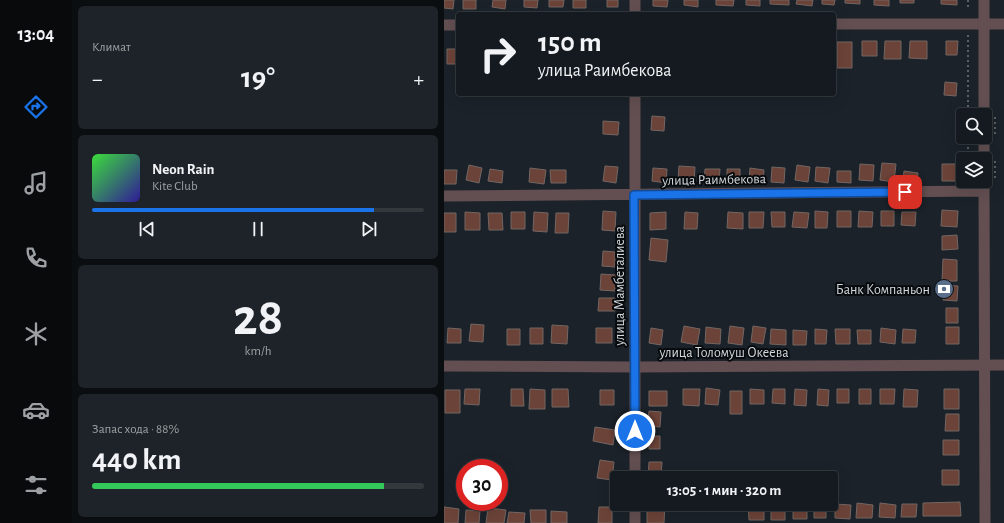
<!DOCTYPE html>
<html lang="ru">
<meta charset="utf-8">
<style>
body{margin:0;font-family:"Alegreya Sans",sans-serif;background:#1d2328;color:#f1f3f6;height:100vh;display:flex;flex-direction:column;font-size:15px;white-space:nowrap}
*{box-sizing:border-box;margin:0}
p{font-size:13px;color:#9da1a4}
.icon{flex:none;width:22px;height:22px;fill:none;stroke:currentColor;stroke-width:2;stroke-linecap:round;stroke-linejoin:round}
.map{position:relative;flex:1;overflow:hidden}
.side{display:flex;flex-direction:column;gap:6px;padding:6px;background:#0b0e11;width:372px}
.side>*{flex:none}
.top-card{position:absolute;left:12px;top:12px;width:380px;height:84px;border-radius:4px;box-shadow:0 4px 16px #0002,0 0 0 1px #33383d;background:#141a1f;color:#f1f3f6;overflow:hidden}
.tools{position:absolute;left:512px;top:108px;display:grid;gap:8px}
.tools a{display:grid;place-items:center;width:36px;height:36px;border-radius:4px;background:#141a1f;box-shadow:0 4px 16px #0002,0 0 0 1px #33383d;font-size:20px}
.speed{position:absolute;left:12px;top:459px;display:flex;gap:8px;font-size:20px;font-weight:700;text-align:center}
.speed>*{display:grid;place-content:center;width:52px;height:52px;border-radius:50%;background:#141a1f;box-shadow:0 4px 16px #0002,0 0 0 1px #33383d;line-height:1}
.speed .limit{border:6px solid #d22;background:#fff;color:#111}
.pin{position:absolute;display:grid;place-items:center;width:34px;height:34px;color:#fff;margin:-17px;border-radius:8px;box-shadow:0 2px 6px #0006}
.me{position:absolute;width:44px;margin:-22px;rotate:0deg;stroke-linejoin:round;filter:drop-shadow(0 0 3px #0008)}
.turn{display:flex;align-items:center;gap:14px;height:84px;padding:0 16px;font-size:18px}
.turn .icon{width:52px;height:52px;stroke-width:2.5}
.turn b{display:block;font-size:28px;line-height:34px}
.big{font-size:30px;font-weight:700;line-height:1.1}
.side .tile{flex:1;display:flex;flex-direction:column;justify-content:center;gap:6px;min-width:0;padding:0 14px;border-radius:6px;background:#1d2328}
.side .dial{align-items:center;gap:0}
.dial b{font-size:52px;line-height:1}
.song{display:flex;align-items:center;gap:12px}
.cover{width:48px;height:48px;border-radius:6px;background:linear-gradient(135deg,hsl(120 70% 55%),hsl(250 70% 35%))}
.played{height:4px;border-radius:2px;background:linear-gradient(90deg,#1a73e8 85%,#33383d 85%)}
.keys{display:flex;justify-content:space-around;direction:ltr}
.heat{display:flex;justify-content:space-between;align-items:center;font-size:22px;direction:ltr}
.charge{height:6px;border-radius:3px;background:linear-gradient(90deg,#34c759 88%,#33383d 0)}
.trip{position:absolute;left:166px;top:471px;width:228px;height:40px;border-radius:4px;background:#141a1f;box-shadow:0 4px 16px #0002,0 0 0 1px #33383d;font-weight:700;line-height:40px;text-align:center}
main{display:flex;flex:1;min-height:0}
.tabs{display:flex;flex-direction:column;width:72px;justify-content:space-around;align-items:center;background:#080a0c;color:#9da1a4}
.tabs .icon{width:28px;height:28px}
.tabs .on{color:#1a73e8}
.tabs b{font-size:18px;color:#f1f3f6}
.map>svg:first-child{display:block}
</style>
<main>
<nav class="tabs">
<b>13:04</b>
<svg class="icon on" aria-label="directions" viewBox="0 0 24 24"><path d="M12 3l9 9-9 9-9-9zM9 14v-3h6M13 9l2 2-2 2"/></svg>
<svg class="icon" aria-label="music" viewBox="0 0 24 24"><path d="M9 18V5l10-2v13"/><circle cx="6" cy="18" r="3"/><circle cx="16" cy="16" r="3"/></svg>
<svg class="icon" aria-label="phone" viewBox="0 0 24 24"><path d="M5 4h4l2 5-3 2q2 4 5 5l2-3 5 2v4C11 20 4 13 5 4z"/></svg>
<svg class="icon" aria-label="climate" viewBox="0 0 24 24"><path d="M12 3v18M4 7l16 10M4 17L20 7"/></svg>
<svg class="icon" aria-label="car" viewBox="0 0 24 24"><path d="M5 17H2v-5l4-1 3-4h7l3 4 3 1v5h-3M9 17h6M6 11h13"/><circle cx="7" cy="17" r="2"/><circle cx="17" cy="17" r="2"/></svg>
<svg class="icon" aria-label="filters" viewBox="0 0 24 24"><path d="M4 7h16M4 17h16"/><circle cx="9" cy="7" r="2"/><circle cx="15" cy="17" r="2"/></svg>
</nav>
<section class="side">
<div class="tile"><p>Климат</p>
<div class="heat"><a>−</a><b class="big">19°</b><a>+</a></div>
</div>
<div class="tile">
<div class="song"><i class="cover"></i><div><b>Neon Rain</b><p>Kite Club</p></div></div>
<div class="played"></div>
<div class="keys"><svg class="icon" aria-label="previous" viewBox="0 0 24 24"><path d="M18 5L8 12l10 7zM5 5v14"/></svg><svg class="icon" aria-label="pause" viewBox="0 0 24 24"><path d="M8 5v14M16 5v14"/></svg><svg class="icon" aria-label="next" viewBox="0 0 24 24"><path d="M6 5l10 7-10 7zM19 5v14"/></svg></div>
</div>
<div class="tile dial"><b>28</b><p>km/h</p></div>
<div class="tile"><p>Запас хода · 88%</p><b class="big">440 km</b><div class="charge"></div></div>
</section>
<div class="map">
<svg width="560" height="523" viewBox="0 0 560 523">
<rect width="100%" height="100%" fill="#1b2229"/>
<path fill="#6c4338" stroke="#736663" d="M 0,0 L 10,0 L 9,9 L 0,8 Z
M 19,0 L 32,0 L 32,9 L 19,9 Z
M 49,0 L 62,0 L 61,9 L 48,7 Z
M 80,0 L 94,0 L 93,8 L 80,7 Z
M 105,0 L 120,0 L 119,7 L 105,7 Z
M 129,0 L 142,0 L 142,8 L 129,8 Z
M 163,0 L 174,0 L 174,7 L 163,7 Z
M 209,0 L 224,0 L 223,7 L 209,6 Z
M 240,0 L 254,0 L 254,7 L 240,5 Z
M 272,0 L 290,0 L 289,6 L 272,5 Z
M 302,0 L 316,0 L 316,6 L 302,5 Z
M 326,0 L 345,0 L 345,5 L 326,4 Z
M 353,0 L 369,0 L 368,6 L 352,4 Z
M 378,0 L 391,0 L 390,5 L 378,4 Z
M 401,0 L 416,0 L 416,4 L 401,3 Z
M 430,0 L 445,0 L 445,6 L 430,5 Z
M 456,0 L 470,0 L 470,3 L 456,3 Z
M 497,0 L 513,0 L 513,5 L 497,4 Z
M 418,41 L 433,41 L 433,56 L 418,56 Z
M 441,41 L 457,41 L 457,59 L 440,59 Z
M 466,41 L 483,41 L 483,59 L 465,58 Z
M 502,41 L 514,41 L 513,55 L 502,55 Z
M 393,42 L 408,42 L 408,68 L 393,68 Z
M 3,49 L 14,49 L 14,64 L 3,64 Z
M 501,82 L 513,83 L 512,96 L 500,95 Z
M 208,116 L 221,117 L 220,131 L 207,130 Z
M 159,121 L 175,122 L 174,135 L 159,134 Z
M 438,163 L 452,164 L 450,182 L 436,180 Z
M 416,164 L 430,165 L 429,181 L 415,180 Z
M 498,164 L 513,164 L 513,181 L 498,181 Z
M 25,165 L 38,168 L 35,183 L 22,180 Z
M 353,165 L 366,167 L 364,182 L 351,180 Z
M 161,166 L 174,167 L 172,183 L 159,181 Z
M 235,166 L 251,167 L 250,182 L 234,181 Z
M 328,167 L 341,168 L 340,183 L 327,182 Z
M 372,167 L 386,168 L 384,183 L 371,181 Z
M 86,168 L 102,170 L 100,184 L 85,182 Z
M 209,168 L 223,169 L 222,183 L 208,181 Z
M 306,168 L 320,170 L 319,182 L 305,181 Z
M 46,169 L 59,171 L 58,183 L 44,181 Z
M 261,169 L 276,169 L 275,182 L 260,182 Z
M 283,169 L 296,169 L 296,182 L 283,181 Z
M 0,170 L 13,170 L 12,184 L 0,184 Z
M 106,170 L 122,170 L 122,183 L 107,183 Z
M 393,171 L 407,171 L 407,183 L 393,182 Z
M 460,171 L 474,173 L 473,182 L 459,181 Z
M 498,210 L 514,211 L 513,227 L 497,226 Z
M 159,211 L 172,212 L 171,231 L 158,230 Z
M 371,211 L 384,212 L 383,228 L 371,228 Z
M 393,211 L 407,211 L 407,227 L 393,227 Z
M 415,211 L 429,212 L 428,227 L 414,227 Z
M 437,211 L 450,211 L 450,226 L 437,226 Z
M 21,212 L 36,213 L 36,230 L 21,230 Z
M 67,212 L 81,212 L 81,229 L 67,229 Z
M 90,212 L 104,213 L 103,232 L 89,231 Z
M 222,212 L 222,229 L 206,230 L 206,213 Z
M 241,212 L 254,213 L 253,229 L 240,229 Z
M 284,212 L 299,213 L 299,229 L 283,228 Z
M 305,212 L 320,212 L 319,228 L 305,228 Z
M 327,212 L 341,212 L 341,227 L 328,227 Z
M 350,212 L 365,213 L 363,228 L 348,227 Z
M 458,212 L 472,212 L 471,226 L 457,225 Z
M 0,213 L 12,213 L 12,232 L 0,232 Z
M 44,213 L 58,213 L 59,230 L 45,230 Z
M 112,213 L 125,213 L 124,233 L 111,233 Z
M 513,235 L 514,249 L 498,250 L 498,236 Z
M 207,238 L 224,240 L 222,262 L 205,260 Z
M 159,251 L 171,252 L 171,267 L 158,266 Z
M 499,259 L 513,260 L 513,281 L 498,281 Z
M 157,274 L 172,275 L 171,291 L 156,290 Z
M 500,285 L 514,286 L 513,301 L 499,300 Z
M 155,298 L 171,298 L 171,311 L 154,311 Z
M 502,308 L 514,308 L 514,323 L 502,323 Z
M 27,324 L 40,325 L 39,342 L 25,341 Z
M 108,325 L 124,326 L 123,344 L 107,343 Z
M 240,326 L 256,329 L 253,345 L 237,342 Z
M 286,326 L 300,328 L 298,345 L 284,343 Z
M 309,326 L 322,328 L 319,344 L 307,342 Z
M 262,327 L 277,329 L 276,344 L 261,343 Z
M 502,327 L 515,327 L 515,344 L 502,344 Z
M 4,328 L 17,329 L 17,343 L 3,343 Z
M 86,328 L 99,328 L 99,344 L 86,344 Z
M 152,328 L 168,328 L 168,343 L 152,343 Z
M 207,328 L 219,330 L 217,345 L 205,343 Z
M 437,328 L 452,330 L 451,344 L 436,342 Z
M 63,329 L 76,329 L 76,345 L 63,345 Z
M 327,329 L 342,330 L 342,345 L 326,344 Z
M 371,329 L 383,330 L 382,344 L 371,344 Z
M 391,329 L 406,329 L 406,344 L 392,344 Z
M 459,329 L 472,330 L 471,343 L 458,343 Z
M 349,330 L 363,331 L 362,345 L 349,345 Z
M 413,330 L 427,330 L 427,344 L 414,344 Z
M 262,388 L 276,390 L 274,405 L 261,404 Z
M 21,389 L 36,389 L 35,405 L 20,404 Z
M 67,389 L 79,389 L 80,406 L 67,406 Z
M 86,389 L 101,390 L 101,409 L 85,409 Z
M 108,389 L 124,389 L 125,407 L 108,407 Z
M 239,389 L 256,389 L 255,406 L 239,405 Z
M 306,389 L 320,390 L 320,404 L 306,404 Z
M 329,389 L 341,389 L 341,404 L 328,403 Z
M 351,389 L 363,390 L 362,406 L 350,405 Z
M 374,389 L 385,390 L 384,406 L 373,405 Z
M 393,389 L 405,389 L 405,403 L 393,403 Z
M 415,389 L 427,389 L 427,404 L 415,404 Z
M 436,389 L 451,389 L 450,404 L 436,404 Z
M 460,389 L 474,390 L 473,407 L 459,407 Z
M 500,389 L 515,389 L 515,409 L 500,409 Z
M 1,390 L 16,390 L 16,413 L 1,413 Z
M 156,390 L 170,390 L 170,405 L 156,405 Z
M 205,391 L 223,391 L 223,406 L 205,406 Z
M 286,391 L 298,391 L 298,414 L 286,414 Z
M 205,411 L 217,412 L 216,427 L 203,426 Z
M 502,414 L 515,414 L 515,431 L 501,431 Z
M 151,427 L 171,430 L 169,445 L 149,441 Z
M 205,436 L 216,436 L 216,449 L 205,449 Z
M 499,440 L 515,440 L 515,455 L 499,455 Z
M 156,460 L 170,462 L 168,480 L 153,478 Z
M 205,462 L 218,462 L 217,477 L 204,477 Z
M 498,470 L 515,470 L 515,485 L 498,485 Z
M 516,502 L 517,516 L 479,516 L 479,503 Z
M 413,503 L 429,505 L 428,518 L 412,518 Z
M 436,503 L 452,505 L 451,518 L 435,517 Z
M 203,504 L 221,504 L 220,523 L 203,523 Z
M 304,504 L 320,504 L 320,520 L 305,520 Z
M 327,504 L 341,504 L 341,520 L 327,520 Z
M 349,504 L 363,504 L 363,519 L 349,519 Z
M 370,504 L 382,504 L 382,518 L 370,518 Z
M 391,504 L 407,505 L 406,519 L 391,518 Z
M 458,504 L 473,504 L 472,517 L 457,517 Z
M 0,507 L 15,509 L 14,523 L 0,523 Z
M 155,507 L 168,507 L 168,523 L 154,523 Z
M 44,508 L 62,510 L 60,523 L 42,523 Z
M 22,510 L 36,511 L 35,523 L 21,523 Z
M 86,510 L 102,510 L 102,523 L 87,523 Z
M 107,511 L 123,512 L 123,523 L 107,523 Z
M 65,512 L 81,513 L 80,523 L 63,523 Z"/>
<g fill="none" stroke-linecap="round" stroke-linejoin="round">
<path stroke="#5a6066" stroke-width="2" stroke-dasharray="2 3" stroke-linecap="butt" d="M 524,0 L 524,8
M 524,35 L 524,115
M 551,117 L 551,135
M 524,137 L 524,159
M 551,161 L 551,179"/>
<path stroke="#634f52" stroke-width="11" d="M 191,14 L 191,0
M 390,24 L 560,24
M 0,25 L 14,25
M 191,94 L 191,478
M 540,115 L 540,0
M 540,159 L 540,137
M 540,181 L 541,523
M 0,196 L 540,191
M 191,523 L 191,504"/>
<path stroke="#634f52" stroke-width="11" d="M 0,366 L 191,367 L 560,365"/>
</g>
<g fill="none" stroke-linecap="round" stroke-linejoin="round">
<g stroke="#114b97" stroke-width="10">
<path id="route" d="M 191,431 L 190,195 L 461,192"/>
</g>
<use href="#route" stroke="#1a73e8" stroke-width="7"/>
</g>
<defs>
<g id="bank-disc" transform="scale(1)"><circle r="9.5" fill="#5c6f8a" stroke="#080b0e"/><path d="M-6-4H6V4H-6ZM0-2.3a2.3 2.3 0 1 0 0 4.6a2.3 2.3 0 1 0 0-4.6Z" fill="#fff"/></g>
</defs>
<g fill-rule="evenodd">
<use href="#bank-disc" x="500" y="289"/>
</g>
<g text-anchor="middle" stroke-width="4" stroke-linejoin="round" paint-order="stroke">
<g font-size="14" fill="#d3d8dd" stroke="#080b0e">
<text transform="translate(270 179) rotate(-1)" y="5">улица Раимбекова</text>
<text transform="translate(175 286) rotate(-90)" y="5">улица Мамбеталиева</text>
<text x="280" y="357">улица Толомуш Океева</text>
</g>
<g font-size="14" fill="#d3d8dd" stroke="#080b0e" text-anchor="end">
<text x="486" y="294">Банк Компаньон</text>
</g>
</g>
</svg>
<div class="tools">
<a><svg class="icon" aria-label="search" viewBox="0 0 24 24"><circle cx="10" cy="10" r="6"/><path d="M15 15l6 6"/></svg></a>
<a><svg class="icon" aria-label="layers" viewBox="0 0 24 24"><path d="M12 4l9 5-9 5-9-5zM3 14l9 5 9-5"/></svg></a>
</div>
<div class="speed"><div class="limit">30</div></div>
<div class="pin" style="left:461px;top:192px;background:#d93025"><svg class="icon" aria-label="arrive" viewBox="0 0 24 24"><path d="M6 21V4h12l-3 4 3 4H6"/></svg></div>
<svg class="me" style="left:191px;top:431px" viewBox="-20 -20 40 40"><circle r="17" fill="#1a73e8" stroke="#fff" stroke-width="3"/><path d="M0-11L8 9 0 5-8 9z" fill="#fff"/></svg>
<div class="trip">13:05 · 1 мин · 320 m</div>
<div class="top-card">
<div class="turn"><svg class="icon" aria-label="right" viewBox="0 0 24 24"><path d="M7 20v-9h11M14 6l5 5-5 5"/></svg><div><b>150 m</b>улица Раимбекова</div></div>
</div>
</div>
</main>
